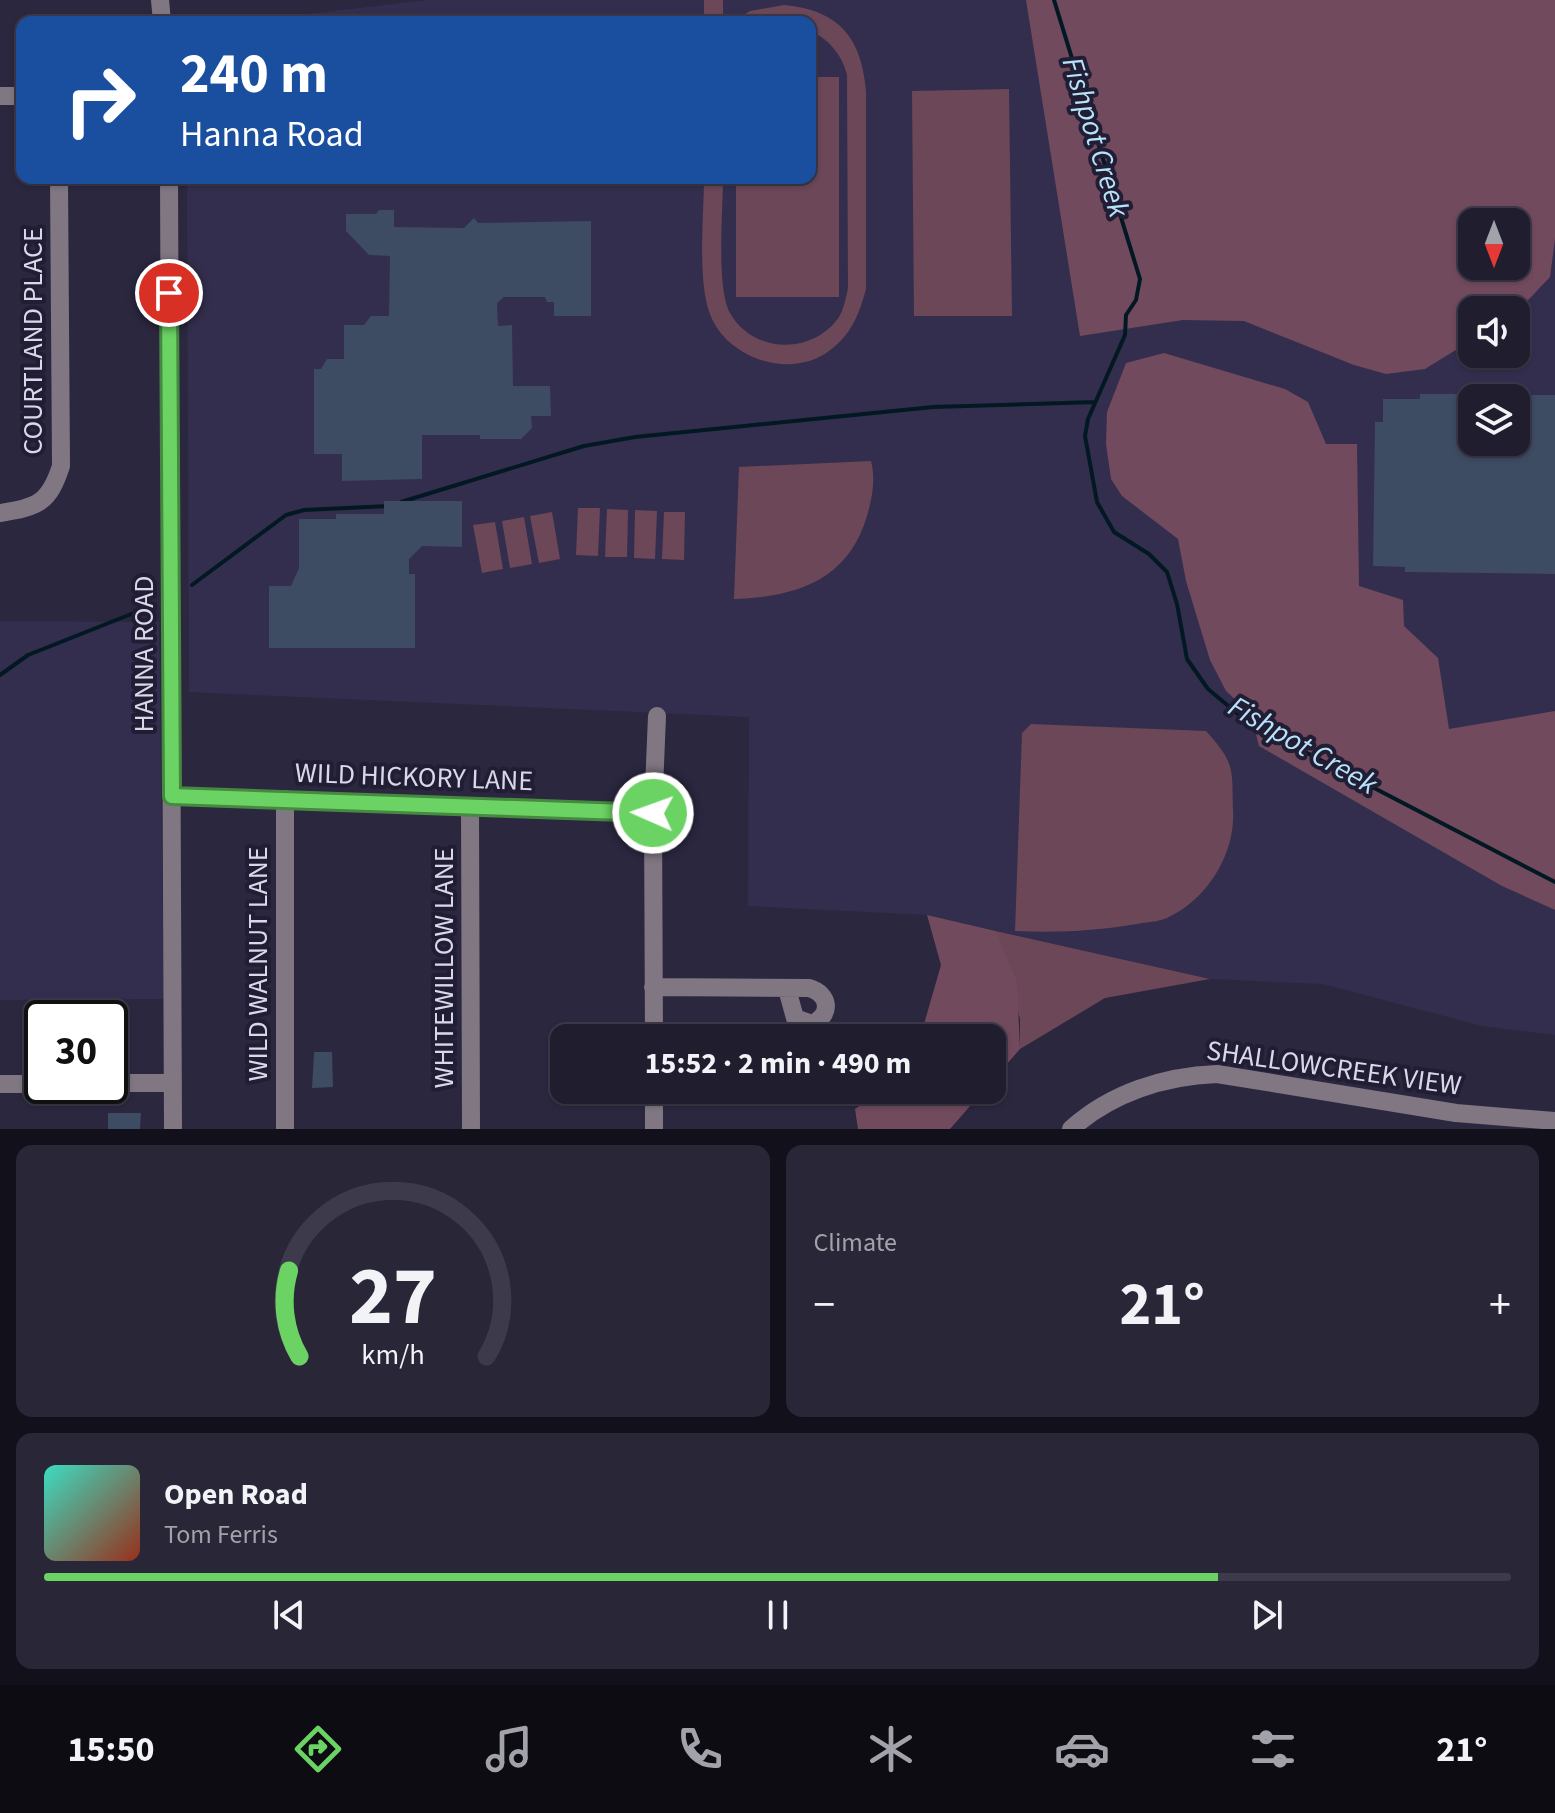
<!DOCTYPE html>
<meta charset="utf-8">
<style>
body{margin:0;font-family:"Source Sans 3",sans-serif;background:#282637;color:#f1f3f6;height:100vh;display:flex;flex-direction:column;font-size:30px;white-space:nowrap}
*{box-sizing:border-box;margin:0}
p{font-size:26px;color:#a2a2aa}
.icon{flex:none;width:44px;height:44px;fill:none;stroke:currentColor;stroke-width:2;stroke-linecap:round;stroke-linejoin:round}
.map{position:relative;height:1129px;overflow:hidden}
.sheet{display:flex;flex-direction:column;gap:16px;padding:16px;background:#12101a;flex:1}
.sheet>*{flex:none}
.guide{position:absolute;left:16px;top:16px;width:800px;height:168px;border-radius:16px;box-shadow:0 2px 6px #0004,0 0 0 2px #3d3b4b;background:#1a4fa0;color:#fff;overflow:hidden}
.needle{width:52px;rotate:180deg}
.controls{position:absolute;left:1458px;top:208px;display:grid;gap:16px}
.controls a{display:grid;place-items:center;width:72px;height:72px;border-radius:16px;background:#201d2f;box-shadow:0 2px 6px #0004,0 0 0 2px #3d3b4b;font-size:40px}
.speed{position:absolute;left:24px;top:1000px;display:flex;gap:16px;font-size:40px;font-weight:700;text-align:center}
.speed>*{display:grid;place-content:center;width:104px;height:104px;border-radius:50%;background:#201d2f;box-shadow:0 2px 6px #0004,0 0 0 2px #3d3b4b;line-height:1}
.speed .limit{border:4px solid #111;border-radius:12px;background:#fff;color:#111}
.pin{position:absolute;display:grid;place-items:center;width:68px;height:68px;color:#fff;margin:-34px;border:4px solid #fff;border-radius:50%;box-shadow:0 2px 8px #0007}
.me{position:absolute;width:88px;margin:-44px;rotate:272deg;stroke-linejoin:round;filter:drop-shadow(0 0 6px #0008)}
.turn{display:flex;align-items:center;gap:28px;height:168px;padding:0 32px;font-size:36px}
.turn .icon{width:104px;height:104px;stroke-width:2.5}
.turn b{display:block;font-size:56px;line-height:68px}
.big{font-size:60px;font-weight:700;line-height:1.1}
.sheet .tile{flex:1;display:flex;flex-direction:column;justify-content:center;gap:12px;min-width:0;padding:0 28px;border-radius:16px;background:#282637}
.sheet .dial{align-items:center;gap:0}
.dial svg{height:208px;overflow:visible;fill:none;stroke:#3d3b4b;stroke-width:7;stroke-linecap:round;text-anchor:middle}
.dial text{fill:#f1f3f6;stroke:none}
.song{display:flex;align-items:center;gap:24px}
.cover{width:96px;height:96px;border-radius:12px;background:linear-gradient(135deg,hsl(170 70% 55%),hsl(10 70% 35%))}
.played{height:8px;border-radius:4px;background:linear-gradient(90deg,#6bd363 80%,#3d3b4b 80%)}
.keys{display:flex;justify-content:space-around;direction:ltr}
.heat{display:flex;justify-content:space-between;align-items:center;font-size:44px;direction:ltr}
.sheet .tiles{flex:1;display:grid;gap:16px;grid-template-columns:1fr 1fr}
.tile:last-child{grid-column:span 2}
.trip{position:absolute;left:550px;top:1024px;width:456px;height:80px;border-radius:16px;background:#201d2f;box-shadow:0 2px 6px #0004,0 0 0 2px #3d3b4b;font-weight:700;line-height:80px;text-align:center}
.dock{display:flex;height:128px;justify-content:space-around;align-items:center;background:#0d0c13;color:#a2a2aa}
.dock .icon{width:56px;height:56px}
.dock .on{color:#6bd363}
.dock b{font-size:36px;color:#f1f3f6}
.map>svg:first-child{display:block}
</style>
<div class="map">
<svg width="1555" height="1129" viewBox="0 0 1555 1129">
<rect width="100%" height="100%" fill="#2b273f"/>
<path fill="#332e4d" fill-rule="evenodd" d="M 428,0 L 1555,0 L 1555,1035 L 1482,1026 L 1323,984 L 1210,979 L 927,915 L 748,906 L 749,717 L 189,692 L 187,178 L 810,178 L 810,22 L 239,22 ZM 1472,222 L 1516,222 L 1516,266 L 1472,266 ZM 1472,310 L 1516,310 L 1516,354 L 1472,354 ZM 1472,398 L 1516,398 L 1516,442 L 1472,442 Z
M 0,621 L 159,622 L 164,999 L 0,1000 Z"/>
<path fill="#6b4758" d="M 704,0 L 723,0 L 723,22 L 704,22 Z
M 784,5 C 840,10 862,39 866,92 L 866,289 C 859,315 851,335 829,351 C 790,380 726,358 710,314 C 697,280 704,215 704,178 L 723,178 C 723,210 716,287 730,313 C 753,354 813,355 839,317 C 844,309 846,297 848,288 L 847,75 C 842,54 829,40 810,30 L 810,22 L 733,22 L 750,11 Z
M 810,77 L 839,77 L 839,297 L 736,297 L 736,178 L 810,178 Z
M 1009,89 L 1012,316 L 914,316 L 912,91 Z
M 871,461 C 876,480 872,498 867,516 C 848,581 795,597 734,599 L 739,467 Z
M 578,508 L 600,508 L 598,556 L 576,555 Z
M 607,509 L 628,510 L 627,557 L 605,557 Z
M 635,510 L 657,511 L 655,559 L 634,558 Z
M 552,512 L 560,559 L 539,563 L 530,516 Z
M 664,512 L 685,512 L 684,560 L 662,559 Z
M 524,517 L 532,564 L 510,568 L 502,521 Z
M 495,522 L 503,569 L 482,573 L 473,525 Z
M 1031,724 L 1206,731 C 1235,763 1232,768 1233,809 C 1236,853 1208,899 1167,918 C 1158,922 1147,922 1137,924 C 1096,931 1056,933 1015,931 L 1022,733 Z
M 996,931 L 1210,979 L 1105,998 L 1020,1049 L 1020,1019 Z"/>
<path fill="#714a5d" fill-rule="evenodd" d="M 1026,0 L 1555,0 L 1555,239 L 1550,277 L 1516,313 L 1516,310 L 1472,310 L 1472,340 L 1425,369 L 1386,374 L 1354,365 L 1244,321 L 1183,320 L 1080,336 ZM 1472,222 L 1516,222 L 1516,266 L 1472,266 Z
M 1164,353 L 1285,389 L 1308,402 L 1326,444 L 1357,444 L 1359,586 L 1403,600 L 1404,626 L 1438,658 L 1449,729 L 1555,711 L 1555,910 L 1502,886 L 1259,746 L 1251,714 L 1226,691 L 1210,660 L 1186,581 L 1178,539 L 1122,496 L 1111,479 L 1106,444 L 1107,412 L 1126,363 Z
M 927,915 L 996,931 L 1017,982 L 1020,1049 L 992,1081 L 992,1038 L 920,1038 L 941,965 Z
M 882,1090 L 984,1090 L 950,1129 L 858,1129 L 855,1109 Z"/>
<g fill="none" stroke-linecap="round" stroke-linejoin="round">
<path stroke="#021923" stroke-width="4" d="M 1054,0 L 1140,279 L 1136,300 L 1126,315 L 1125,335 L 1088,419 L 1085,436 L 1097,502 L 1114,532 L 1149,554 L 1167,572 L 1177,604 L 1187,659 L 1208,689 L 1238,714 L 1280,739 L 1555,882
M 401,502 L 584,446 L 635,437 L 933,407 L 1095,402
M 192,585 L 286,515 L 304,510 L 389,506
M 0,675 L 28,655 L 154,605"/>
</g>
<path fill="#3d4b63" d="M 379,210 L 394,210 L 394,227 L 464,228 L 474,218 L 478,223 L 591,221 L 591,316 L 554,316 L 554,302 L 547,302 L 545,297 L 504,297 L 497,303 L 498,326 L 512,325 L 513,386 L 550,386 L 551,416 L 531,416 L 532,428 L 521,439 L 480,439 L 480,435 L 422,435 L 422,479 L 342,481 L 342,454 L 314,454 L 314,369 L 321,369 L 327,359 L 344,359 L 344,325 L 364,325 L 371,316 L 389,316 L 390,256 L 369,255 L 346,231 L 346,214 L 376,214 Z
M 1420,394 L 1472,394 L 1472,442 L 1516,442 L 1516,395 L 1555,395 L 1555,574 L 1405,572 L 1405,567 L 1373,566 L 1375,422 L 1383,422 L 1383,399 L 1420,399 Z
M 384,501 L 462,501 L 462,547 L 422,546 L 409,559 L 409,574 L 415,574 L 415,648 L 269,648 L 269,586 L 291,586 L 299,568 L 299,519 L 336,519 L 336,514 L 384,514 Z
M 314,1052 L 332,1052 L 333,1087 L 312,1088 Z
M 108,1113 L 141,1113 L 140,1129 L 108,1129 Z"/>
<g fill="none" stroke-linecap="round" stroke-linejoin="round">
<path stroke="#807782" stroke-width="18" d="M 160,0 L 162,22
M 0,96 L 22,96
M 169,178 L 173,1129
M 0,513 C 38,507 49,503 61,466 L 59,178
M 172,796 L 653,813
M 285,799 L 285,1129
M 470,806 L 471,1129
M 653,987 L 809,988 C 830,994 832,1015 812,1024 L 795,1018 L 787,989
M 654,1038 L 653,813 L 657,716
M 110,1083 L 173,1083
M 0,1084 L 42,1084
M 654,1090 L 654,1129
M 1071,1129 C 1111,1093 1164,1076 1217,1074 L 1456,1113 L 1555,1121"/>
</g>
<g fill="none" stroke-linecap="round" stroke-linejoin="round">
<g stroke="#468940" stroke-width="20">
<path id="route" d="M 169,293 L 172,796 L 653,813"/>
</g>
<use href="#route" stroke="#6bd363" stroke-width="14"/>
</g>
<g text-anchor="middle" stroke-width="8" stroke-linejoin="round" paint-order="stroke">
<g font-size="28" fill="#d9d8e8" stroke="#211d35">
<text transform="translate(32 341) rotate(-90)" y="10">COURTLAND PLACE</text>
<text transform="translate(143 654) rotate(-90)" y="10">HANNA ROAD</text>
<text transform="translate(414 776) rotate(2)" y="10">WILD HICKORY LANE</text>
<text transform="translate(257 964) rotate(-90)" y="10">WILD WALNUT LANE</text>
<text transform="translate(443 968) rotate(-90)" y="10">WHITEWILLOW LANE</text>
<text transform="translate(1334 1067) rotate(8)" y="10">SHALLOWCREEK VIEW</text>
</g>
<g font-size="30" font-style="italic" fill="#b7e2f8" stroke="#211d35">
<text transform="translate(1096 137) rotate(73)" y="10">Fishpot Creek</text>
<text transform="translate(1303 745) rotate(30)" y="10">Fishpot Creek</text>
</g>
</g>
</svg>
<div class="controls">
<a><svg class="needle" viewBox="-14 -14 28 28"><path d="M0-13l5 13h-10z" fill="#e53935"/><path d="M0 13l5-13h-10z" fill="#a2a2aa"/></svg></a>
<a><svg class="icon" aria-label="sound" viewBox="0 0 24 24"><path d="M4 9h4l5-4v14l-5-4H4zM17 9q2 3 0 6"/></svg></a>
<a><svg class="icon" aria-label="layers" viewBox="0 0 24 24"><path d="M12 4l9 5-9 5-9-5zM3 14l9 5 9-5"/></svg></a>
</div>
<div class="speed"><div class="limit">30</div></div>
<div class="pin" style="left:169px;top:293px;background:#d93025"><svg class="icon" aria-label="arrive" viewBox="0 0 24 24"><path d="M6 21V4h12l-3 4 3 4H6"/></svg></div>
<svg class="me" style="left:653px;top:813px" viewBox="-20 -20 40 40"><circle r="17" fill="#6bd363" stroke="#fff" stroke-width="3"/><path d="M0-11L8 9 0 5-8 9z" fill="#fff"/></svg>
<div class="trip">15:52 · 2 min · 490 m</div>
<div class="guide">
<div class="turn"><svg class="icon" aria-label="right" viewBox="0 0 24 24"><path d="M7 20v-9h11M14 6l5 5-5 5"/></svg><div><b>240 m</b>Hanna Road</div></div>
</div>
</div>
<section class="sheet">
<div class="tiles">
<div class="tile dial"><svg viewBox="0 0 100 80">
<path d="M14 69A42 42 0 1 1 86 69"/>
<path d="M14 69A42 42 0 0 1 10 36" stroke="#6bd363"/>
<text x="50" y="56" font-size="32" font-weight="700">27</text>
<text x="50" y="72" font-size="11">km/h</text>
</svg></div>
<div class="tile"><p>Climate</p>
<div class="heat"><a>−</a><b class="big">21°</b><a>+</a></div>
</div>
<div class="tile">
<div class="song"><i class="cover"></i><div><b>Open Road</b><p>Tom Ferris</p></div></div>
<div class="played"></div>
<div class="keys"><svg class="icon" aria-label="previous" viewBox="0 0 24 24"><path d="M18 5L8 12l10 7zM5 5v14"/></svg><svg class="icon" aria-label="pause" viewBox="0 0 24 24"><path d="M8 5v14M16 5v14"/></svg><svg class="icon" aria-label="next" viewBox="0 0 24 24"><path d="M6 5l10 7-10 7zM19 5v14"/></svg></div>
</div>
</div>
</section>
<nav class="dock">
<b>15:50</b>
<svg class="icon on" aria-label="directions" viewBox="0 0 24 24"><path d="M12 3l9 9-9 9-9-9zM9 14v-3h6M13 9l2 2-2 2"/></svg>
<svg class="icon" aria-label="music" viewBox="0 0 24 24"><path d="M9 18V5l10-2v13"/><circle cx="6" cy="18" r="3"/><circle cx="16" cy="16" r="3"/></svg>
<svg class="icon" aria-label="phone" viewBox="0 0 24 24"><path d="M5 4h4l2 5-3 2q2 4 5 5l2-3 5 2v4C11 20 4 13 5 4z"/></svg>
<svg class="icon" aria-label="climate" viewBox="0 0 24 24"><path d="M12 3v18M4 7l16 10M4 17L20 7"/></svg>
<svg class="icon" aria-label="car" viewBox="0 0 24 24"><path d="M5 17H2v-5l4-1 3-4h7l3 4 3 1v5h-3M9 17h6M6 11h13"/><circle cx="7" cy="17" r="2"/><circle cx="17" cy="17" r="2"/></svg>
<svg class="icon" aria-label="filters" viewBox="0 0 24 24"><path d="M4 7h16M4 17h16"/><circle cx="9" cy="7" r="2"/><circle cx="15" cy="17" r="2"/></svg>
<b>21°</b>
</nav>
